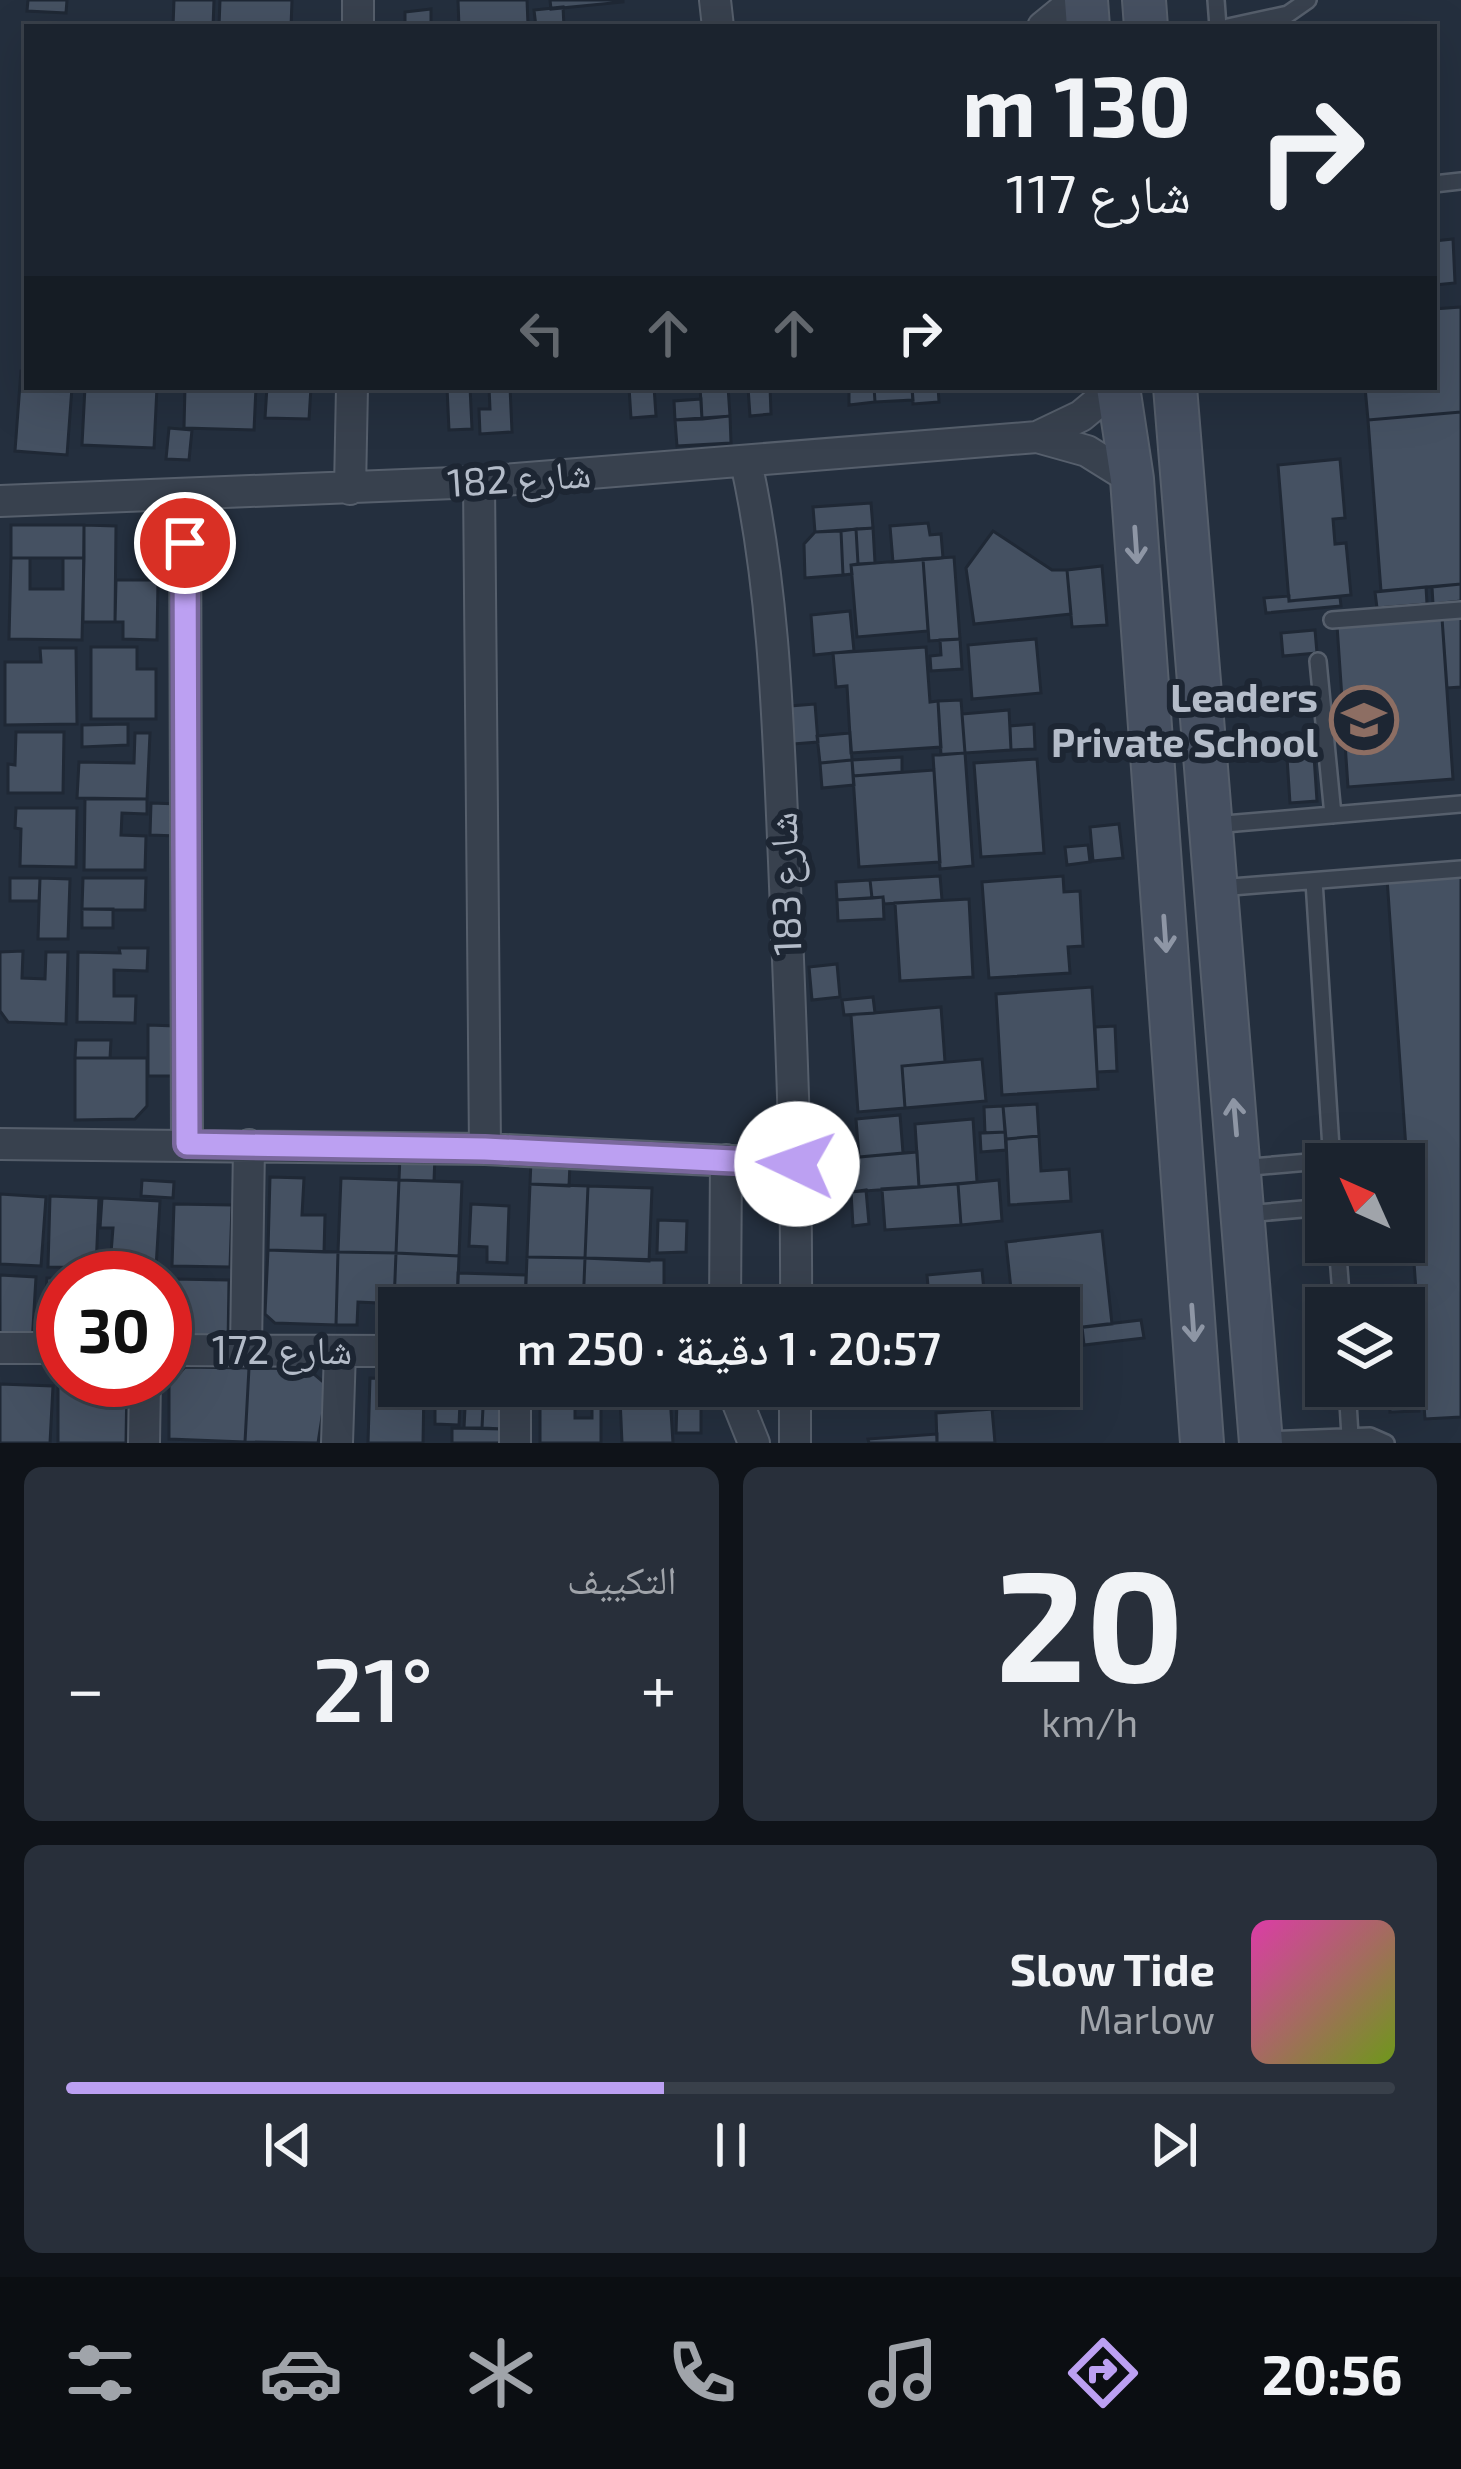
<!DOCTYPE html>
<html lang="ar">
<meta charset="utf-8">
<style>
body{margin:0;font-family:"Exo 2","Noto Naskh Arabic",sans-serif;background:#282f3a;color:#f1f3f6;direction:rtl;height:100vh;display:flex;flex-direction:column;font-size:45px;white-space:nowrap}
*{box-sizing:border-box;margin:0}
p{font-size:39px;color:#a0a4aa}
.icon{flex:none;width:66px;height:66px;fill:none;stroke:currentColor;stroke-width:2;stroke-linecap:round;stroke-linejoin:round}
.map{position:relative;height:1443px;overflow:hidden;direction:ltr}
.panel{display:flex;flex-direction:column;gap:24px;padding:24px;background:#0f1319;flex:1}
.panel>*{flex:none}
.guide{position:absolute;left:24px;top:24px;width:1413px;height:366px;border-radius:0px;box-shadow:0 12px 48px #0002,0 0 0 3px #39404a;direction:rtl;background:#1b232e;color:#f1f3f6;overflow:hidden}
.needle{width:78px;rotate:315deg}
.controls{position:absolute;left:1305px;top:1143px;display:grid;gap:24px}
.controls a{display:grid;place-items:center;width:120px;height:120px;border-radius:0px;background:#1b232e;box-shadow:0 12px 48px #0002,0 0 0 3px #39404a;font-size:60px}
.speed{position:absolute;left:36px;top:1251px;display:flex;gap:24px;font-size:60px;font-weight:700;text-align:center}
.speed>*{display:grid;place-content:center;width:156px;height:156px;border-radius:50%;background:#1b232e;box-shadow:0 12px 48px #0002,0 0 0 3px #39404a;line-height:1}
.speed .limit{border:18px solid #d22;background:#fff;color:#111}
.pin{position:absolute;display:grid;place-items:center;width:102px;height:102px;color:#fff;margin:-51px;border:6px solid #fff;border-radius:50%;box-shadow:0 3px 12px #0007}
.me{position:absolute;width:132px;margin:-66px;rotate:273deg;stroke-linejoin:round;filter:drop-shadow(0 0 9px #0008)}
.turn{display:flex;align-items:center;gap:42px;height:252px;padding:0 48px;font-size:54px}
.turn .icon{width:156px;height:156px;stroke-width:2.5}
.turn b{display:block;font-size:84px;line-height:102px}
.lanes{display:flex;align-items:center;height:114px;padding:0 48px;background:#0003;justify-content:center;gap:60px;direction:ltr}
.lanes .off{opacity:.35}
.big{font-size:90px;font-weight:600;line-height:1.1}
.panel .card{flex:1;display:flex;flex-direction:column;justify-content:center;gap:18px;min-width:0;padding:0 42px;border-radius:18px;background:#282f3a}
.panel .dial{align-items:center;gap:0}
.dial b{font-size:156px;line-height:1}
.song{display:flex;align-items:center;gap:36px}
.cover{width:144px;height:144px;border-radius:18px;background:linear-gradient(135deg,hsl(320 70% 55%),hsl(80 70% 35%))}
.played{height:12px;border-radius:6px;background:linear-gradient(90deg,#bca0f2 45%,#39404a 45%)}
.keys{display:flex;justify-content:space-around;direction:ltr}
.heat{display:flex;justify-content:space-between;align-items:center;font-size:66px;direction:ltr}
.panel .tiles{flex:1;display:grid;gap:24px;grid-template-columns:1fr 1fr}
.card:last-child{grid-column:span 2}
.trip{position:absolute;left:378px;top:1287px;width:702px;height:120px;border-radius:0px;background:#1b232e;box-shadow:0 12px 48px #0002,0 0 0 3px #39404a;font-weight:600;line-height:120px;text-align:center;direction:rtl}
.tabs{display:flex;height:192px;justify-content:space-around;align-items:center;background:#0b0e12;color:#a0a4aa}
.tabs .icon{width:84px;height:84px}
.tabs .selected{color:#bca0f2}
.tabs b{font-size:54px;color:#f1f3f6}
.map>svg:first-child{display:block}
</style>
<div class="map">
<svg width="1461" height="1443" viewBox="0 0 1461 1443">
<rect width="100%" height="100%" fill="#242f3e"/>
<path fill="#455162" stroke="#1f2835" stroke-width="3" d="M 28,0 L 67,0 L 66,13 L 27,11 Z
M 174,0 L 214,0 L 213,27 L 173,27 Z
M 220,0 L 292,0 L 291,27 L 219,27 Z
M 458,0 L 527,0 L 528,25 L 459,27 Z
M 550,0 L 623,0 L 623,2 L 551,9 Z
M 563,7 L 564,27 L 536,27 L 534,10 Z
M 431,9 L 431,27 L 405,27 L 405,12 Z
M 1453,239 L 1455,283 L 1434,285 L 1434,241 Z
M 1461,307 L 1461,412 L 1368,420 L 1365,387 L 1434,387 L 1434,309 Z
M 21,371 L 27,371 L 27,387 L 72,387 L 67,455 L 15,451 Z
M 85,387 L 157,387 L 154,448 L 82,445 Z
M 185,387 L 256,387 L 254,430 L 184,428 Z
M 267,387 L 311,387 L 309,419 L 265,418 Z
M 447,387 L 470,387 L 472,429 L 449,430 Z
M 489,387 L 510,387 L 512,432 L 480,434 L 479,409 L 490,409 Z
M 629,387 L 654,387 L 656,416 L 631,418 Z
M 700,387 L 728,387 L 730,416 L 702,419 Z
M 748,387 L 770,387 L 771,414 L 750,416 Z
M 849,387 L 874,387 L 875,402 L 849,405 Z
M 874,387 L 912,387 L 913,400 L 875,402 Z
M 912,387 L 938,387 L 939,402 L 913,404 Z
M 701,399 L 702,419 L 675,420 L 674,401 Z
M 1461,412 L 1461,584 L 1381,591 L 1368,420 Z
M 730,416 L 731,443 L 677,446 L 675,420 Z
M 169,428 L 192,430 L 189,460 L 166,459 Z
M 1340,459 L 1345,518 L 1333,519 L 1335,544 L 1346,543 L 1351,595 L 1289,601 L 1278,465 Z
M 871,503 L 873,528 L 815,532 L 813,507 Z
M 928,523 L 930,535 L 941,534 L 943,558 L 893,562 L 890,526 Z
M 11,525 L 84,525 L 84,558 L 11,558 Z
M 84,525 L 116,526 L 115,622 L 83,622 Z
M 873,528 L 875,563 L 858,564 L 856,529 Z
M 856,529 L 858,564 L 851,565 L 852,574 L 843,575 L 841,531 Z
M 841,531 L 843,575 L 805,578 L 804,544 L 815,532 Z
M 993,531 L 1052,570 L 1067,570 L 1071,614 L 974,624 L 966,568 Z
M 954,557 L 960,639 L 929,641 L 923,559 Z
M 11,558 L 30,558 L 30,589 L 63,589 L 63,558 L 84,558 L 82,640 L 9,639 Z
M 923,559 L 928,631 L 857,637 L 851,565 Z
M 1102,566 L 1107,625 L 1072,627 L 1067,570 Z
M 116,580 L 158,580 L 157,640 L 123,639 L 123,622 L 115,622 Z
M 1461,584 L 1461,601 L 1433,604 L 1432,587 Z
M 1426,587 L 1427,604 L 1377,608 L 1375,592 Z
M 1289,596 L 1289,601 L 1340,597 L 1341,606 L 1266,613 L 1264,598 Z
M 850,611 L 854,651 L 814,655 L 811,615 Z
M 1461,616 L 1461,687 L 1447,688 L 1442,618 Z
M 1442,618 L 1453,779 L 1348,787 L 1337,625 Z
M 1315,630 L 1317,653 L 1283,656 L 1281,633 Z
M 960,639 L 962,669 L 931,671 L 930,656 L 941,655 L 940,640 Z
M 1036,639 L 1041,693 L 972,699 L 968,645 Z
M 91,647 L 137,647 L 137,669 L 156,669 L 156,719 L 91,719 Z
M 926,647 L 930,702 L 938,701 L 941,747 L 851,753 L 847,686 L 836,687 L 833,653 Z
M 40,648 L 76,648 L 77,724 L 5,725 L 5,662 L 41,662 Z
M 961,700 L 965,753 L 941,755 L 938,701 Z
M 815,704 L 818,742 L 793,744 L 790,706 Z
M 1009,710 L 1011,750 L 965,753 L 962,714 Z
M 128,724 L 128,745 L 82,747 L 82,725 Z
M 1034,724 L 1035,749 L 1011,750 L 1010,726 Z
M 16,732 L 64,732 L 63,793 L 8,793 L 8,764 L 15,765 Z
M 135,733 L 150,733 L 147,799 L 77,798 L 79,762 L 134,763 Z
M 850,733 L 852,760 L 820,763 L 817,736 Z
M 1313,741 L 1317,801 L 1290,803 L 1286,742 Z
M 965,753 L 973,866 L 940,869 L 933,755 Z
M 902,757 L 902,772 L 853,776 L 852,760 Z
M 1037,759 L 1044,853 L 981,857 L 974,763 Z
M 852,760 L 854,785 L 822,788 L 820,763 Z
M 934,770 L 940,862 L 859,867 L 853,776 Z
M 85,799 L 147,799 L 147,814 L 122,813 L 121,835 L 146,836 L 145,870 L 84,870 Z
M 151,803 L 179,804 L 178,836 L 150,835 Z
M 16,808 L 77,808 L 76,867 L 20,866 L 21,829 L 15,828 Z
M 1119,824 L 1123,858 L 1093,861 L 1090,827 Z
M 1088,845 L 1090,862 L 1067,865 L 1065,847 Z
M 1461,872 L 1461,1417 L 1425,1419 L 1387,878 Z
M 940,876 L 942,900 L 884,904 L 883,897 L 872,898 L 870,880 Z
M 1063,876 L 1064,892 L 1080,891 L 1083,946 L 1068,947 L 1070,973 L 989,978 L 982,882 Z
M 10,878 L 40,878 L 39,901 L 10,901 Z
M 40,878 L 70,879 L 68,939 L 38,939 Z
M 83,878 L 146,878 L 145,910 L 82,909 Z
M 870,880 L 872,898 L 837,900 L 836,882 Z
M 883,897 L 884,919 L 838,921 L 837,900 Z
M 969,899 L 973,977 L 900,981 L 895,903 Z
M 82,909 L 113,909 L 113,928 L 82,928 Z
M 119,948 L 148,948 L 147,971 L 114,970 L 114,996 L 136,996 L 135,1023 L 77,1022 L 78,952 L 120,953 Z
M 23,951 L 22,978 L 45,979 L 46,952 L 68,952 L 66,1024 L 8,1022 L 0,1011 L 0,952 Z
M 837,964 L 840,997 L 812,1000 L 809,967 Z
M 1092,987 L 1098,1089 L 1002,1095 L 996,994 Z
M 873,997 L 875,1013 L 844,1015 L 842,1000 Z
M 941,1007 L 945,1062 L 902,1066 L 905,1108 L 858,1112 L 851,1015 Z
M 148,1025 L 176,1026 L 176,1076 L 148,1076 Z
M 1115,1026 L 1117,1071 L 1097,1072 L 1095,1027 Z
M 76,1040 L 111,1040 L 110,1058 L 75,1058 Z
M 75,1058 L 147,1058 L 147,1106 L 135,1119 L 75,1120 Z
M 982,1059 L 986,1101 L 905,1108 L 902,1066 Z
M 1037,1104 L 1039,1136 L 1006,1139 L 1003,1106 Z
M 1003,1106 L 1005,1132 L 985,1133 L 984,1107 Z
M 900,1115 L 903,1153 L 859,1157 L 856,1119 Z
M 973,1119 L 977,1182 L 919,1187 L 915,1124 Z
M 1005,1132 L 1006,1150 L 981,1152 L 980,1133 Z
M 1039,1136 L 1041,1171 L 1069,1169 L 1071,1201 L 1009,1205 L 1006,1139 Z
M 917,1152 L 919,1187 L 851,1192 L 848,1158 Z
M 400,1156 L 435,1156 L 434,1181 L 399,1180 Z
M 848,1158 L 851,1192 L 827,1193 L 825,1159 Z
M 531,1161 L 570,1163 L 569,1186 L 530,1184 Z
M 270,1177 L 304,1178 L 302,1215 L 325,1215 L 324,1252 L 268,1250 Z
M 341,1178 L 399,1180 L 396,1253 L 338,1252 Z
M 142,1180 L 174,1182 L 173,1198 L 141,1196 Z
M 399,1180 L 462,1182 L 459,1256 L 396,1253 Z
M 999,1180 L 1002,1221 L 961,1225 L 958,1184 Z
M 530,1184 L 588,1186 L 585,1258 L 527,1257 Z
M 958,1184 L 961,1225 L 885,1230 L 882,1189 Z
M 588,1186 L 652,1188 L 649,1261 L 585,1258 Z
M 866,1190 L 869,1224 L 853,1226 L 851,1192 Z
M 0,1194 L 46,1197 L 41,1266 L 0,1264 Z
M 50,1196 L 99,1198 L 96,1268 L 48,1267 Z
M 102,1198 L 160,1201 L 156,1268 L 110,1266 L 113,1228 L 100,1228 Z
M 174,1204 L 232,1205 L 230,1267 L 172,1266 Z
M 471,1204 L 509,1206 L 507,1263 L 487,1262 L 487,1247 L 469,1246 Z
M 658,1220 L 687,1221 L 686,1252 L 657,1253 Z
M 1102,1231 L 1112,1324 L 1059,1330 L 1059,1308 L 1013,1308 L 1006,1242 Z
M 268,1250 L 338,1252 L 336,1325 L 275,1323 L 265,1314 Z
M 338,1252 L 396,1253 L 393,1329 L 378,1329 L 379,1303 L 358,1302 L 357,1325 L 336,1325 Z
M 396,1253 L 459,1256 L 457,1308 L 399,1308 L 399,1329 L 393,1329 Z
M 527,1257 L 585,1258 L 583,1308 L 525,1308 Z
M 585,1258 L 664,1260 L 664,1308 L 583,1308 Z
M 982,1270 L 984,1291 L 978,1291 L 979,1308 L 930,1308 L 927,1275 Z
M 458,1273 L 526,1275 L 525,1308 L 457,1308 Z
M 0,1275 L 36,1277 L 32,1344 L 0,1343 Z
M 47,1278 L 63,1278 L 63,1345 L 43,1344 Z
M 172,1279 L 229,1280 L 228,1346 L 171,1345 Z
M 919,1294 L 921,1308 L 863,1308 L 862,1299 Z
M 1141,1320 L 1144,1338 L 1084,1345 L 1082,1327 Z
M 185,1367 L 249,1368 L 245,1442 L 169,1439 L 169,1385 Z
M 249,1368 L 308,1369 L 327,1385 L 318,1443 L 245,1442 Z
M 58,1369 L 63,1369 L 63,1380 L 127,1380 L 126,1443 L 58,1443 Z
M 370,1378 L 399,1379 L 399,1386 L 424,1386 L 423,1443 L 368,1443 Z
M 1404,1382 L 1418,1382 L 1419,1411 L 1390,1412 L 1389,1386 L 1404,1386 Z
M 0,1384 L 53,1386 L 50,1443 L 0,1443 Z
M 440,1386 L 468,1386 L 468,1402 L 439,1402 Z
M 484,1386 L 505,1386 L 504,1429 L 482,1428 Z
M 978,1386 L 1007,1386 L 1008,1408 L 980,1410 Z
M 575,1390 L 575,1418 L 592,1418 L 592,1392 L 601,1392 L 601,1443 L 540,1443 L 540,1391 Z
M 670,1395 L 673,1443 L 622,1443 L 620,1398 Z
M 435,1401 L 460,1402 L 459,1425 L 435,1424 Z
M 677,1401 L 701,1401 L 701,1433 L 676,1433 Z
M 465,1408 L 483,1408 L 482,1428 L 464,1428 Z
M 992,1409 L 995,1443 L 937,1443 L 936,1413 Z
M 452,1428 L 504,1429 L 503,1443 L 452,1443 Z
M 937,1434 L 937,1443 L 869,1443 L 868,1439 Z"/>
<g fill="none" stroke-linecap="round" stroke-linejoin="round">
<g stroke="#565f6c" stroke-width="20">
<path id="lane" d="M 1216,0 L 1218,27
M 1228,27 L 1288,14 L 1308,0
M 1434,184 L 1461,181
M 1332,620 L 1461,610
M 1318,661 L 1333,815
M 1213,825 L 1461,804
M 1314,881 L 1332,1164
M 1219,888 L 1461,869
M 1240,1168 L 1332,1160
M 1245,1214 L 1326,1207
M 1337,1242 L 1342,1308
M 1347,1386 L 1350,1436
M 1264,1440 L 1370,1436 L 1386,1443"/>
</g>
<g stroke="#565f6c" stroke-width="34">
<path id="street" d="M 715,0 L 718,27
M 358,27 L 358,0
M 1043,27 L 1076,0
M 1037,437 L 1081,416 L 1116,387
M 746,462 C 775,594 778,727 784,861 C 790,1010 797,1159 796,1308
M 479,482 L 485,1149
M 350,489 L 352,387
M 185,496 L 187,1145
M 0,501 L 479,482 L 1037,437 L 1087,451 L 1132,479
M 0,1144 L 485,1149 L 797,1164
M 725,1308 L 726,1160
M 0,1348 L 63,1348
M 165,1350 L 399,1351
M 246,1350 L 249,1145
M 731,1386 L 754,1443
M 144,1443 L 145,1380
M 337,1443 L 340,1351
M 515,1443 L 515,1386
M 795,1443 L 795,1386"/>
</g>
<g stroke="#565f6c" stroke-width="46">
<path id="secondary" d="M 1086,0 L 1088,27
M 1144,0 L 1146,27
M 1118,387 L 1132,479 L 1202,1443
M 1175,387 L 1261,1443"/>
</g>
<use href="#lane" stroke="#38414e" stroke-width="15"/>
<use href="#street" stroke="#38414e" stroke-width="30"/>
<use href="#secondary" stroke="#465061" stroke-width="42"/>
</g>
<defs><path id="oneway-shaft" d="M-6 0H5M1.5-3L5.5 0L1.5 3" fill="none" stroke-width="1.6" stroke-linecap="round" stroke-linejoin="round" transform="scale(3)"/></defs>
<g stroke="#8e96a5">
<use href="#oneway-shaft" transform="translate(1136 545) rotate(86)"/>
<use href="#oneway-shaft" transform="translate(1165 934) rotate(86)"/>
<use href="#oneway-shaft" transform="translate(1235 1117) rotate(-95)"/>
<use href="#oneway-shaft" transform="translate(1193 1323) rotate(86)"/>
</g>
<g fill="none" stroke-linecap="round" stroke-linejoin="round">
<g stroke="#7a689d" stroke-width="30">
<path id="route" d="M 185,543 L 187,1144 L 485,1149 L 797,1164"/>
</g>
<use href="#route" stroke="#bca0f2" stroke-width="21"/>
</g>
<defs>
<g id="school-ring" transform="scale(3.45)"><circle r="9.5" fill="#1d2633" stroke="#8d6e63" stroke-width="1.5"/><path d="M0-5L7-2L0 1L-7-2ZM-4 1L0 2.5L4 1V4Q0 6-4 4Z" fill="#8d6e63"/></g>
</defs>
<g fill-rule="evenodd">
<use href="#school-ring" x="1364" y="720"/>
</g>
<g text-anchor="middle" stroke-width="12" stroke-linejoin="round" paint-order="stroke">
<g font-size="39" fill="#b4bcc9" stroke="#1d2633">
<text transform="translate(519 478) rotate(-4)" y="14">شارع 182</text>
<text transform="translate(785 884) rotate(-92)" y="14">شارع 183</text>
<text x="282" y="1364">شارع 172</text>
</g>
<g font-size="39" font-weight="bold" fill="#b4bcc9" stroke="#1d2633" text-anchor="end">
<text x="1318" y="712">Leaders<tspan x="1318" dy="45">Private School</tspan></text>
</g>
</g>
</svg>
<div class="controls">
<a><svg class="needle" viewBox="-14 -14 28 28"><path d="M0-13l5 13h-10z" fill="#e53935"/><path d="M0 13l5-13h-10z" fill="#a0a4aa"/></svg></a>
<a><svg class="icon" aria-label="layers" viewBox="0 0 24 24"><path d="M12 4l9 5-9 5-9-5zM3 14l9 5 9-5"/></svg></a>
</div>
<div class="speed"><div class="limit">30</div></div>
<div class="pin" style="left:185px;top:543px;background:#d93025"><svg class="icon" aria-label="arrive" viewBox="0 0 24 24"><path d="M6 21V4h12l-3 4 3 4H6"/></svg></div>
<svg class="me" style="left:797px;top:1164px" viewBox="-20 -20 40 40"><circle r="19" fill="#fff"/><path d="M0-13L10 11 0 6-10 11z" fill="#bca0f2"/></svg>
<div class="trip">20:57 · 1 دقيقة · 250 m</div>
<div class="guide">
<div class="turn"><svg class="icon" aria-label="right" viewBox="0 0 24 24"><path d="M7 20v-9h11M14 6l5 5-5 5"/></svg><div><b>130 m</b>شارع 117</div></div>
<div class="lanes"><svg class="icon off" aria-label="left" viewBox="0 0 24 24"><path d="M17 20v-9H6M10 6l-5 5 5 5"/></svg><svg class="icon off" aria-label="ahead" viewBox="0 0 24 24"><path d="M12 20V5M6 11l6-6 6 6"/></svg><svg class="icon off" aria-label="ahead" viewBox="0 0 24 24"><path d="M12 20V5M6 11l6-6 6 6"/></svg><svg class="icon" aria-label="right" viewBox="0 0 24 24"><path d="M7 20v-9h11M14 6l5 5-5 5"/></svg></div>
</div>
</div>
<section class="panel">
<div class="tiles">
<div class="card dial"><b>20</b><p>km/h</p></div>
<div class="card"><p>التكييف</p>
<div class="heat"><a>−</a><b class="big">21°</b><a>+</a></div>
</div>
<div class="card">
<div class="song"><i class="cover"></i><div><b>Slow Tide</b><p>Marlow</p></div></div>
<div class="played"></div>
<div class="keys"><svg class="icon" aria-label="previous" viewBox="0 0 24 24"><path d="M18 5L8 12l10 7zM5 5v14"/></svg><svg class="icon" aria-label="pause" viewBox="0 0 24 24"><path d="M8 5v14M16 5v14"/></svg><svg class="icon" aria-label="next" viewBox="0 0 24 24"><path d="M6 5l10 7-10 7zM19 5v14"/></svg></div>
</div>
</div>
</section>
<nav class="tabs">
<b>20:56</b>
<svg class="icon selected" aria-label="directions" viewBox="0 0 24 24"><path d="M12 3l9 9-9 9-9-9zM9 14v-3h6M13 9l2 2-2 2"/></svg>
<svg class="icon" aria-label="music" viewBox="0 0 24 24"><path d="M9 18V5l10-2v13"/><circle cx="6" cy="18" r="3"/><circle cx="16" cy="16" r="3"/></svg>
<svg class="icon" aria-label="phone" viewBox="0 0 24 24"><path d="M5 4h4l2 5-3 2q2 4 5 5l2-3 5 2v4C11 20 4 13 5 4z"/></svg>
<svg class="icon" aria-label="climate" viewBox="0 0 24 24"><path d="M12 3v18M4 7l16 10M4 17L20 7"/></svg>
<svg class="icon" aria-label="car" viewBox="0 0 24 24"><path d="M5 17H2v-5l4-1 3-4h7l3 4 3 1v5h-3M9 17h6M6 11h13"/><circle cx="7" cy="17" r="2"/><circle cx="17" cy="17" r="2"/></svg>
<svg class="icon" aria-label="filters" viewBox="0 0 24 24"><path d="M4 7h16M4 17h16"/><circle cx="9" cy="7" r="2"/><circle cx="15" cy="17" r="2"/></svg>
</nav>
